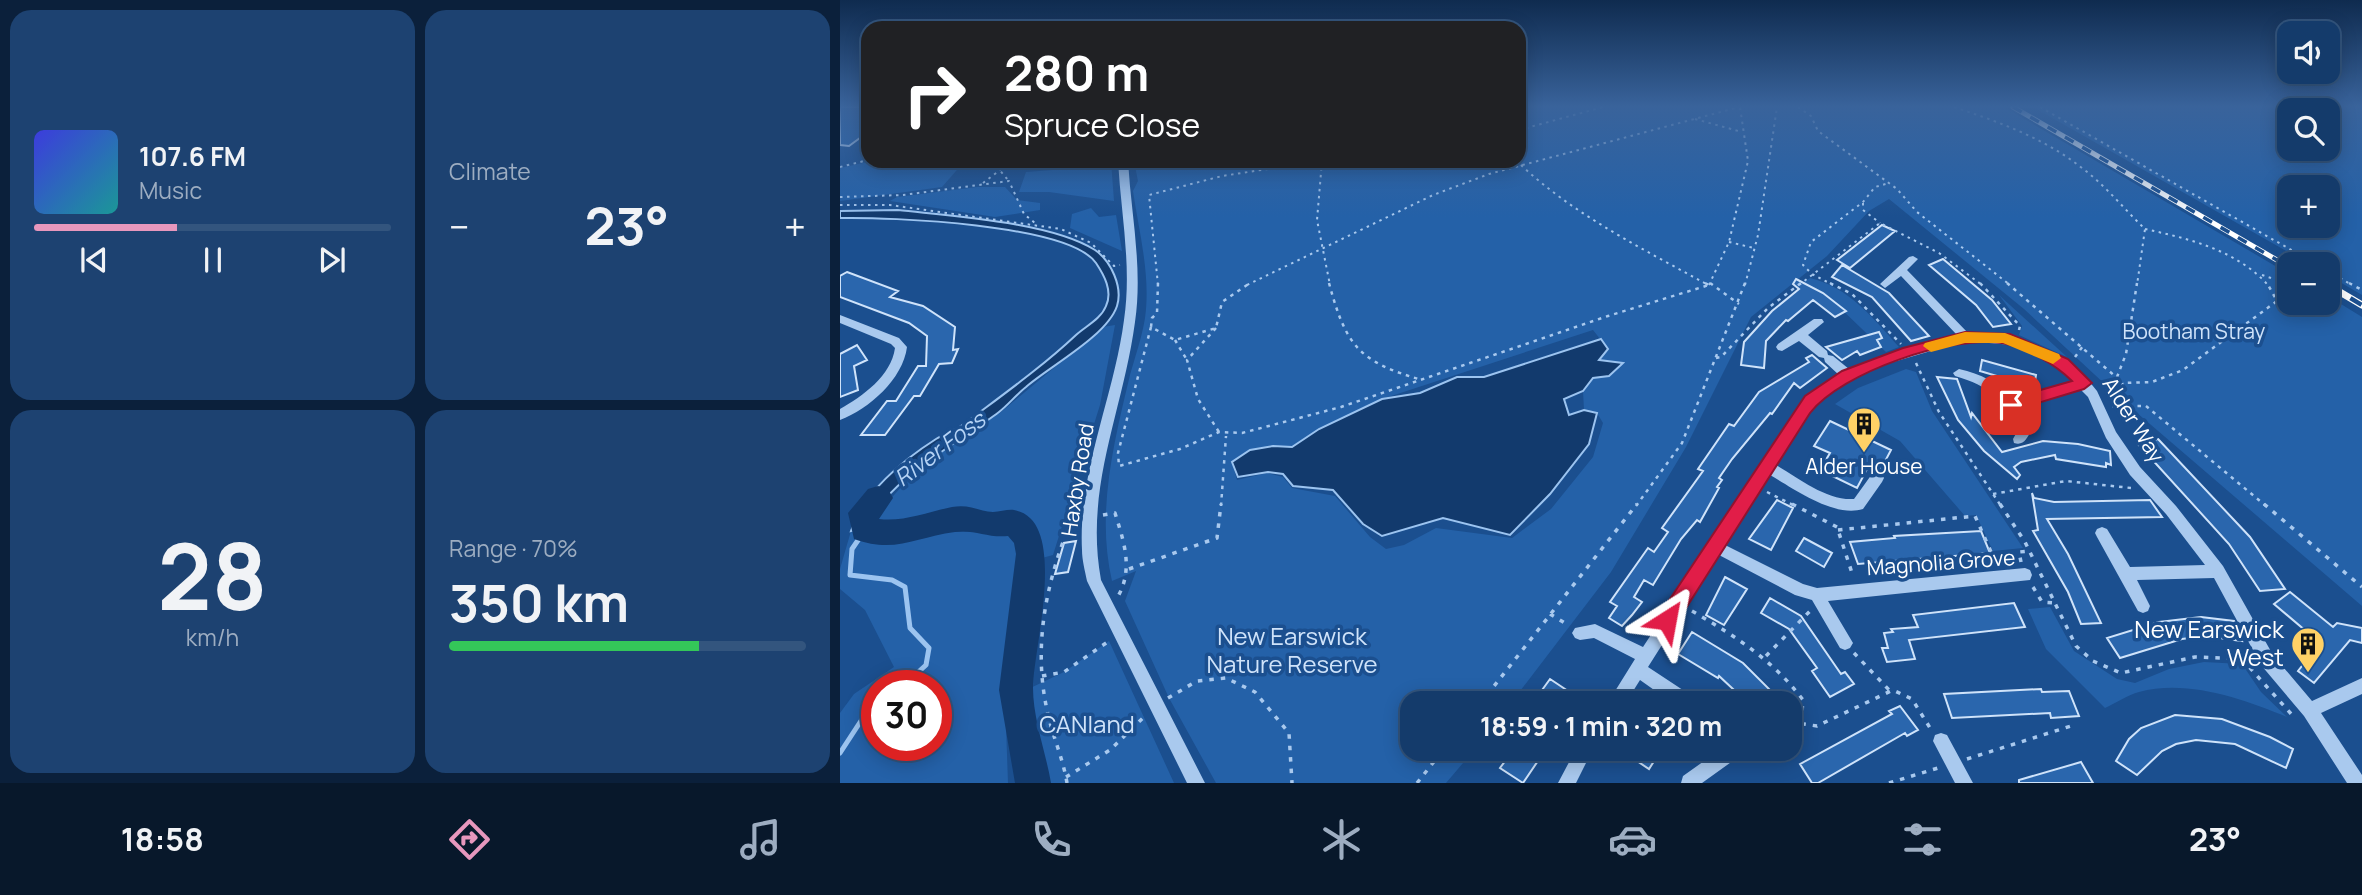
<!DOCTYPE html>
<meta charset="utf-8">
<style>
body{margin:0;font-family:Manrope,sans-serif;background:#1d4271;color:#f1f3f6;height:100vh;display:flex;flex-direction:column;font-size:26px;white-space:nowrap}
*{box-sizing:border-box;margin:0}
p{font-size:23px;color:#9dadc1}
.icon{flex:none;width:38px;height:38px;fill:none;stroke:currentColor;stroke-width:2;stroke-linecap:round;stroke-linejoin:round}
.map{position:relative;flex:1;overflow:hidden}
.side{display:flex;flex-direction:column;gap:10px;padding:10px;background:#0b203b;width:840px}
.side>*{flex:none}
.banner{position:absolute;left:21px;top:21px;width:665px;height:147px;border-radius:21px;box-shadow:0 4px 18px #0003,0 0 0 2px #33557e;background:#202124;color:#fff;overflow:hidden}
.tools{position:absolute;left:1437px;top:21px;display:grid;gap:14px}
.tools a{display:grid;place-items:center;width:63px;height:63px;border-radius:14px;background:#143b6b;box-shadow:0 4px 18px #0003,0 0 0 2px #33557e;font-size:35px}
.speed{position:absolute;left:21px;top:670px;display:flex;gap:14px;font-size:35px;font-weight:700;text-align:center}
.speed>*{display:grid;place-content:center;width:91px;height:91px;border-radius:50%;background:#143b6b;box-shadow:0 4px 18px #0003,0 0 0 2px #33557e;line-height:1}
.speed .limit{border:10px solid #d22;background:#fff;color:#111}
.pin{position:absolute;display:grid;place-items:center;width:60px;height:60px;color:#fff;margin:-30px;border-radius:14px;box-shadow:0 4px 10px #0006}
.me{position:absolute;width:77px;margin:-38px;rotate:34deg;stroke-linejoin:round;filter:drop-shadow(0 0 5px #0008)}
.turn{display:flex;align-items:center;gap:24px;height:147px;padding:0 28px;font-size:32px}
.turn .icon{width:91px;height:91px;stroke-width:2.5}
.turn b{display:block;font-size:49px;line-height:60px}
.big{font-size:52px;font-weight:700;line-height:1.1}
.side .widget{flex:1;display:flex;flex-direction:column;justify-content:center;gap:10px;min-width:0;padding:0 24px;border-radius:21px;background:#1d4271}
.side .dial{align-items:center;gap:0}
.dial b{font-size:91px;line-height:1}
.song{display:flex;align-items:center;gap:21px}
.cover{width:84px;height:84px;border-radius:10px;background:linear-gradient(135deg,hsl(240 70% 55%),hsl(180 70% 35%))}
.played{height:7px;border-radius:4px;background:linear-gradient(90deg,#e797bd 40%,#33557e 40%)}
.keys{display:flex;justify-content:space-around;direction:ltr}
.heat{display:flex;justify-content:space-between;align-items:center;font-size:38px;direction:ltr}
.charge{height:10px;border-radius:5px;background:linear-gradient(90deg,#34c759 70%,#33557e 0)}
.side .tiles{flex:1;display:grid;gap:10px;grid-template-columns:repeat(2,1fr)}
.trip{position:absolute;left:560px;top:691px;width:402px;height:70px;border-radius:21px;background:#143b6b;box-shadow:0 4px 18px #0003,0 0 0 2px #33557e;font-weight:700;line-height:70px;text-align:center}
.dock{display:flex;height:112px;justify-content:space-around;align-items:center;background:#08182b;color:#9dadc1}
.dock .icon{width:49px;height:49px}
.dock .active{color:#e797bd}
.dock b{font-size:32px;color:#f1f3f6}
main{display:flex;flex:1;min-height:0}
.map>svg:first-child{display:block}
</style>
<main>
<section class="side">
<div class="tiles">
<div class="widget">
<div class="song"><i class="cover"></i><div><b>107.6 FM</b><p>Music</p></div></div>
<div class="played"></div>
<div class="keys"><svg class="icon" aria-label="previous" viewBox="0 0 24 24"><path d="M18 5L8 12l10 7zM5 5v14"/></svg><svg class="icon" aria-label="pause" viewBox="0 0 24 24"><path d="M8 5v14M16 5v14"/></svg><svg class="icon" aria-label="next" viewBox="0 0 24 24"><path d="M6 5l10 7-10 7zM19 5v14"/></svg></div>
</div>
<div class="widget"><p>Climate</p>
<div class="heat"><a>−</a><b class="big">23°</b><a>+</a></div>
</div>
<div class="widget dial"><b>28</b><p>km/h</p></div>
<div class="widget"><p>Range · 70%</p><b class="big">350 km</b><div class="charge"></div></div>
</div>
</section>
<div class="map">
<svg width="1522" height="783" viewBox="0 0 1522 783">
<rect width="100%" height="100%" fill="#1b4f8f"/>
<path fill="#2461a8" fill-rule="evenodd" d="M 679,107 L 1164,107 L 1449,274 L 1449,303 L 1488,303 L 1488,296 L 1522,317 L 1522,606 L 1282,400 L 1184,309 L 1049,199 L 1029,211 L 987,256 L 911,317 L 846,447 L 771,572 L 671,703 L 572,704 L 572,749 L 635,749 L 606,783 L 376,783 L 329,698 L 285,601 L 296,571 L 272,581 C 256,512 274,442 290,375 C 295,357 302,337 305,318 C 311,276 299,232 293,191 L 298,181 L 294,161 L 679,161 ZM 753,330 L 768,349 L 758,360 L 769,376 L 753,378 L 743,391 L 744,410 L 757,413 L 763,423 L 753,457 L 711,509 L 672,538 L 596,528 L 564,545 L 546,549 L 530,537 L 495,496 L 452,488 L 443,477 L 427,473 L 397,480 L 392,462 L 410,450 L 433,446 L 452,447 L 479,429 L 542,399 Z
M 1193,107 L 1522,107 L 1522,295 L 1488,275 L 1488,264 L 1469,264 ZM 1449,110 L 1488,110 L 1488,149 L 1449,149 ZM 1449,187 L 1488,187 L 1488,226 L 1449,226 Z
M 32,161 L 123,163 L 102,187 L 0,201 L 0,168 Z
M 244,161 L 271,161 L 274,201 L 209,192 L 179,192 L 186,172 L 226,169 Z
M 137,187 L 165,187 L 177,200 L 200,203 L 200,210 L 155,217 L 50,201 L 57,197 Z
M 251,208 L 259,217 L 276,215 L 282,251 L 230,228 L 232,214 Z
M 970,278 C 1009,287 1034,319 1059,347 L 1046,352 L 997,305 L 962,283 Z
M 1159,295 L 1227,357 L 1179,335 L 1182,326 Z
M 275,325 L 260,405 L 213,555 L 202,558 L 197,538 L 184,521 L 121,514 L 84,518 L 63,526 L 30,522 L 71,476 L 110,445 L 161,412 L 263,327 Z
M 1066,369 L 1076,372 L 1092,411 L 1183,548 L 1153,551 L 1136,515 L 1125,516 L 1060,441 L 995,404 L 1018,388 Z
M 169,527 L 181,539 L 185,554 L 165,698 L 168,783 L 0,783 L 0,713 L 14,694 L 54,667 L 25,610 L 0,589 L 0,569 L 11,531 L 147,532 ZM 37,686 L 96,686 L 96,746 L 37,746 Z
M 1210,607 L 1234,651 L 1277,679 L 1295,683 L 1329,669 L 1364,662 L 1402,664 L 1421,692 L 1447,717 C 1403,699 1347,679 1299,692 C 1288,695 1276,703 1265,708 L 1206,649 L 1188,609 Z
M 269,641 L 334,783 L 204,783 L 182,692 L 224,672 Z"/>
<path fill="#123a6d" stroke="#9cc4f0" stroke-width="2" d="M 58,210 C 111,216 211,222 255,250 C 271,261 283,287 277,306 C 267,336 210,366 186,387 C 176,395 168,405 159,412 C 121,441 45,481 28,526 L 11,531 C 23,493 63,460 96,439 C 105,434 115,430 124,424 C 161,396 202,367 236,335 C 246,326 261,319 266,306 C 273,291 264,275 256,263 C 229,224 49,217 0,218 L 0,211 Z
M 761,339 L 768,349 L 759,360 L 783,363 L 769,376 L 753,378 L 743,391 L 724,399 L 729,415 L 744,410 L 757,413 L 749,444 L 710,494 L 670,535 L 603,518 L 542,536 L 523,524 L 493,490 L 453,486 L 443,474 L 428,472 L 398,477 L 392,462 L 410,450 L 433,446 L 452,447 L 479,429 L 542,399 L 580,393 L 617,377 L 644,377 Z"/>
<g fill="none" stroke-linecap="round" stroke-linejoin="round">
<path stroke="#9cc4f0" stroke-width="5" d="M 25,530 L 12,549 L 10,575 L 52,580 L 65,587 L 70,628 L 89,648 L 86,665 L 63,686
M 0,753 L 30,707 L 37,703"/>
<path fill="#123a6d" fill-rule="evenodd" d="M 38,486 L 48,489 L 53,498 L 39,519 C 64,522 87,512 112,507 C 130,504 138,511 153,512 C 160,512 168,509 174,510 C 230,519 193,650 193,688 C 193,719 206,753 211,783 L 175,783 L 159,690 L 176,554 L 174,543 L 168,536 C 147,538 134,529 115,532 C 76,537 55,554 14,539 L 8,513 L 28,489 Z"/>
</g>
<path fill="#2a66ad" stroke="#cfe3fa" stroke-width="2" d="M 0,107 L 28,107 L 28,132 L 9,146 L 0,145 Z
M 1042,225 L 1055,231 L 1010,268 L 997,260 Z
M 1103,259 L 1152,300 L 1171,324 L 1153,327 L 1136,305 L 1089,265 Z
M 1002,265 L 1049,293 L 1089,336 L 1071,341 L 1032,297 L 992,277 Z
M 7,272 L 58,291 L 50,297 L 83,306 L 115,327 L 113,350 L 118,349 L 112,363 L 99,364 L 80,396 L 74,396 L 45,435 L 21,435 L 47,401 L 56,401 L 78,366 L 86,366 L 87,336 L 69,323 L 0,297 L 0,276 Z
M 956,279 L 983,293 L 1006,311 L 995,317 L 973,300 L 948,321 L 946,320 L 926,341 L 924,368 L 901,365 L 904,342 L 932,311 L 959,289 L 953,284 Z
M 1039,332 L 1042,338 L 1037,340 L 1041,347 L 1020,355 L 1017,351 L 1002,360 L 986,347 Z
M 17,345 L 27,360 L 14,366 L 18,390 L 0,397 L 0,354 Z
M 972,355 L 987,368 L 960,388 L 954,383 L 932,414 L 930,413 L 892,459 L 879,478 L 882,480 L 877,487 L 879,488 L 860,522 L 857,520 L 841,539 L 813,585 L 804,580 L 794,597 L 802,602 L 792,615 L 782,626 L 769,618 L 777,606 L 770,602 L 808,548 L 814,552 L 828,532 L 822,528 L 863,471 L 858,469 L 889,424 L 894,426 L 919,392 L 969,362 L 966,358 Z
M 1142,360 L 1196,375 L 1194,387 L 1140,371 Z
M 1097,377 L 1117,379 L 1131,417 L 1132,413 L 1162,452 L 1203,441 L 1238,444 L 1270,451 L 1271,465 L 1266,463 L 1266,467 L 1216,459 L 1215,455 L 1181,462 L 1174,467 L 1180,475 L 1177,479 L 1144,451 L 1118,420 Z
M 990,421 L 1051,450 L 1040,471 L 1027,469 L 1017,488 L 980,470 L 990,453 L 974,446 Z
M 1318,439 L 1410,537 L 1445,589 L 1420,591 L 1389,544 L 1298,444 Z
M 1192,493 L 1194,498 L 1214,502 L 1310,500 L 1322,517 L 1207,519 L 1228,554 L 1261,623 L 1241,624 L 1228,592 L 1193,531 L 1198,530 Z
M 937,500 L 953,508 L 931,550 L 909,539 Z
M 1141,531 L 1150,553 L 1018,564 L 1010,542 L 1055,538 L 1054,536 Z
M 964,538 L 992,553 L 984,567 L 956,551 Z
M 236,541 L 228,572 L 215,574 L 224,543 Z
M 885,577 L 907,589 L 884,625 L 866,615 Z
M 1450,592 L 1493,627 L 1497,623 L 1522,628 L 1522,643 L 1510,640 L 1474,683 L 1458,671 L 1480,643 L 1434,604 Z
M 930,598 L 961,616 L 1001,674 L 1005,672 L 1014,684 L 990,697 L 972,671 L 977,668 L 949,629 L 921,613 Z
M 1174,603 L 1185,627 L 1069,640 L 1075,659 L 1047,662 L 1042,648 L 1048,648 L 1044,633 L 1053,632 L 1051,629 L 1078,627 L 1073,615 Z
M 1361,617 L 1394,621 L 1402,641 L 1364,636 L 1342,639 L 1280,658 L 1267,638 L 1319,622 Z
M 852,632 L 903,663 L 937,697 L 931,704 L 909,704 L 879,676 L 878,678 L 838,654 Z
M 710,679 L 734,695 L 728,704 L 692,704 Z
M 1201,689 L 1202,692 L 1229,691 L 1239,716 L 1211,718 L 1210,713 L 1112,718 L 1104,694 Z
M 1060,706 L 1078,730 L 1067,736 L 1065,733 L 978,783 L 972,783 L 960,764 L 1052,714 L 1049,711 Z
M 1335,715 L 1382,719 L 1430,737 L 1453,749 L 1446,768 L 1395,744 L 1356,740 L 1336,744 L 1322,751 L 1297,775 L 1276,761 L 1289,739 L 1301,728 Z
M 674,749 L 706,749 L 683,783 L 660,768 Z
M 779,749 L 817,749 L 813,756 L 816,758 L 809,769 Z
M 1241,762 L 1253,783 L 1179,783 L 1179,780 Z"/>
<g fill="none" stroke-linecap="round" stroke-linejoin="round">
<path stroke="#a9c9ee" stroke-width="2" stroke-dasharray="2.5 4.5" stroke-linecap="butt" d="M 958,107 L 971,116 L 978,131 L 1057,189 L 1077,212 L 1170,285
M 1114,107 C 1159,122 1204,138 1242,168 C 1266,186 1284,209 1305,229 L 1297,285
M 1200,107 L 1476,264
M 855,119 L 902,132
M 679,130 L 763,107
M 152,161 L 168,180
M 482,161 L 477,220 L 490,285
M 681,165 C 734,215 805,250 868,285
M 0,167 L 28,160
M 143,183 L 160,170
M 0,197 L 63,195 L 169,181 L 184,214 L 195,223
M 1023,203 L 1023,210 L 1040,223
M 0,205 L 50,205 L 221,229 L 251,243 L 274,266 L 280,265
M 1305,229 C 1350,239 1396,250 1428,285
M 889,242 L 914,248
M 1488,271 L 1512,285
M 1422,275 L 1449,284
M 318,285 L 309,195 L 382,176 L 480,161
M 407,285 L 593,195 L 649,174 L 899,107
M 869,285 L 889,242 L 908,161 L 900,107
M 905,285 L 918,235 L 937,107
M 959,285 L 1040,223 L 1099,253 L 1142,285
M 993,285 L 972,274 L 963,265 L 971,242 L 1023,202 L 1035,187 L 1049,183"/>
<path stroke="#a9c9ee" stroke-width="2.5" stroke-dasharray="3.5 5" stroke-linecap="butt" d="M 318,283 L 317,313 L 312,318 L 311,327 L 335,340 L 376,328 L 382,302 L 410,283
M 489,283 C 506,346 519,362 582,380
M 865,283 L 869,285
M 870,283 L 899,304
M 990,283 L 1012,294 L 1061,344
M 1140,283 L 1180,326 L 1179,330
M 1167,283 L 1283,383
M 1446,283 L 1449,284
M 1509,283 L 1522,290
M 311,327 L 278,453 L 279,466 L 340,449 L 379,432 L 402,433 L 501,407 L 768,316 L 869,285
M 376,328 L 347,360 L 358,399 L 379,432
M 335,340 L 347,360
M 1235,357 L 1243,346
M 876,358 L 881,357 L 928,308 L 961,283
M 1076,363 L 1099,412 L 1161,506
M 1277,377 L 1286,354 L 1297,283
M 1266,391 L 1281,388 L 1283,383 L 1312,382 L 1343,370 L 1437,301 L 1427,283
M 1272,406 L 1306,406 L 1426,506
M 927,492 L 955,506
M 1153,494 L 1226,481 L 1291,488
M 381,506 L 386,436
M 796,506 L 842,443 L 905,283"/>
<path stroke="#a9c9ee" stroke-width="3.5" stroke-dasharray="4.5 7" stroke-linecap="butt" d="M 952,504 L 997,527 L 1013,576
M 1160,504 L 1185,542 L 1236,646 L 1253,661 L 1281,673 L 1355,657 L 1410,659
M 1424,504 L 1522,587
M 263,515 L 275,513 C 284,542 294,570 277,598
M 998,530 L 1135,516 L 1156,563
M 1181,562 L 1179,552 L 1189,551
M 289,569 L 377,538 L 381,504
M 1193,587 L 1202,602 L 1216,603
M 852,611 C 895,636 933,660 963,700 L 961,724
M 710,614 L 728,625
M 1014,653 L 1050,691
M 926,656 L 970,611
M 1402,659 L 1453,716
M 202,676 L 224,672 L 269,641
M 328,698 L 357,681 L 386,678 L 415,692 L 449,733 L 452,783
M 640,704 L 797,504
M 950,722 L 977,726 L 1053,690 L 1072,699 L 1092,731
M 1127,759 L 1231,726
M 226,777 L 270,750 L 306,715
M 227,783 C 223,758 212,735 207,710 C 192,641 208,575 235,511
M 577,783 L 604,749
M 1049,783 L 1098,768"/>
<path fill="#a9c9ee" fill-rule="evenodd" d="M 278,161 L 288,161 C 291,214 303,268 295,322 C 283,412 244,487 261,580 L 365,783 L 347,783 L 247,581 C 245,571 242,560 242,550 C 238,471 274,397 284,320 C 292,267 281,214 278,161 Z
M 1073,256 L 1078,259 L 1067,270 L 1128,333 L 1179,338 L 1227,360 L 1248,380 L 1257,391 L 1276,432 L 1300,467 L 1336,506 L 1383,566 L 1433,655 L 1472,701 L 1522,678 L 1522,694 L 1481,713 L 1522,775 L 1522,783 L 1507,783 L 1464,716 L 1421,665 L 1374,578 L 1297,580 L 1310,606 L 1308,611 L 1303,613 L 1298,611 L 1257,537 L 1255,533 L 1257,529 L 1262,527 L 1267,529 L 1290,567 L 1365,565 L 1326,514 L 1290,475 L 1266,438 L 1248,397 L 1240,389 L 1179,407 L 1191,431 C 1187,438 1184,446 1174,443 L 1173,439 L 1178,430 C 1162,399 1150,386 1115,376 L 1113,373 L 1119,369 C 1141,374 1158,382 1173,400 L 1234,382 L 1219,366 L 1173,345 L 1125,341 L 1043,365 L 1011,378 L 975,403 L 936,465 C 959,478 987,501 1014,499 L 1032,474 L 1037,473 L 1042,474 L 1044,478 L 1042,482 L 1023,509 C 994,518 954,489 930,475 L 885,545 L 963,584 L 977,588 L 1185,568 L 1190,570 L 1192,575 L 1190,580 L 988,601 L 1013,643 L 1010,648 L 1005,650 L 1000,648 L 972,600 L 955,595 L 879,555 L 808,667 L 855,698 L 857,704 L 834,704 L 800,680 L 785,704 L 767,704 L 795,659 L 754,638 L 740,640 L 735,638 L 732,633 L 735,628 L 755,624 L 803,647 L 967,397 L 999,375 L 985,362 L 984,358 L 979,357 L 959,341 L 942,351 L 938,350 L 936,347 L 938,344 L 974,319 L 982,319 L 984,322 L 968,335 L 987,351 L 988,355 L 993,356 L 1009,369 L 1035,359 L 1117,335 L 1061,276 L 1045,288 L 1040,284 L 1069,257 Z
M 0,315 L 59,338 L 67,347 C 63,379 29,409 0,420 L 0,409 C 23,396 51,376 55,348 L 51,344 L 0,323 Z
M 1101,733 L 1107,735 L 1133,783 L 1115,783 L 1093,741 L 1095,735 Z
M 736,749 L 753,749 L 736,783 L 718,783 Z
M 881,749 L 903,749 L 901,755 L 862,783 L 841,783 L 843,776 Z"/>
<g stroke="#fff" stroke-width="5">
<path id="rail-far1" d="M 1173,107 L 1449,267"/>
</g>
<g stroke="#fff" stroke-width="7">
<path id="rail" d="M 1488,285 L 1522,305"/>
</g>
<use href="#rail-far1" stroke="#1b4f8f" stroke-width="3.5" stroke-dasharray="10" stroke-linecap="butt"/>
<use href="#rail" stroke="#1b4f8f" stroke-width="4.5" stroke-dasharray="13" stroke-linecap="butt"/>
</g>
<linearGradient id="sky" x2="0" y2="1"><stop stop-color="#0f2b4f"/><stop offset="0.49" stop-color="#39639b"/><stop offset="1" stop-color="#39639b" stop-opacity="0"/></linearGradient>
<rect width="1522" height="217" fill="url(#sky)"/>
<path fill="#e11d48" stroke="#92132f" stroke-width="2" d="M 1125,332 L 1170,334 L 1228,359 L 1252,383 L 1244,389 L 1171,411 L 1165,409 L 1165,400 L 1232,381 C 1215,364 1185,347 1162,343 C 1111,335 1002,372 970,413 L 834,627 L 827,630 L 820,627 L 817,620 L 820,614 L 965,396 L 1002,371 L 1063,348 Z"/>
<path fill="#f59e0b" d="M 1125,332 L 1165,333 L 1219,354 L 1221,358 L 1213,364 L 1163,343 L 1125,343 L 1091,352 L 1083,346 L 1085,343 Z"/>
<defs>
<g id="building-pin" transform="scale(1.75)"><path d="M0 17L-7.5 6A9.5 9.5 0 1 1 7.5 6Z" fill="#ffd166" stroke="#1b4f8f"/><path d="M-4-6H4V6H1V3H-1V6H-4ZM-2.5-4.3h1.7v1.8h-1.7ZM.8-4.3h1.7v1.8H.8ZM-2.5-1h1.7V.8h-1.7ZM.8-1h1.7V.8H.8Z" fill="#111"/></g>
</defs>
<g fill-rule="evenodd">
<use href="#building-pin" x="1024" y="424"/>
<use href="#building-pin" x="1468" y="644"/>
</g>
<g text-anchor="middle" stroke-width="7" stroke-linejoin="round" paint-order="stroke">
<g font-size="21" fill="#cfe3fa" stroke="#1b4f8f">
<text x="1354" y="339">Bootham Stray</text>
</g>
<g font-size="21" fill="#fff" stroke="#1b4f8f">
<text transform="translate(1293 420) rotate(58)" y="7">Alder Way</text>
<text transform="translate(238 480) rotate(-81)" y="7">Haxby Road</text>
<text transform="translate(1101 563) rotate(-4)" y="7">Magnolia Grove</text>
</g>
<g font-size="21" fill="#fff" stroke="#1b4f8f">
<text x="1024" y="474">Alder House</text>
</g>
<g font-size="23" font-style="italic" fill="#b5d3f5" stroke="#1b4f8f">
<text transform="translate(100 449) rotate(-37)" y="8">River Foss</text>
</g>
<g font-size="24" fill="#fff" stroke="#1b4f8f" text-anchor="end">
<text x="1444" y="638">New Earswick<tspan x="1444" dy="28">West</tspan></text>
</g>
<g font-size="24" fill="#cfe3fa" stroke="#1b4f8f">
<text x="452" y="645">New Earswick<tspan x="452" dy="28">Nature Reserve</tspan></text>
<text x="247" y="733">CANland</text>
</g>
</g>
</svg>
<div class="tools">
<a><svg class="icon" aria-label="sound" viewBox="0 0 24 24"><path d="M4 9h4l5-4v14l-5-4H4zM17 9q2 3 0 6"/></svg></a>
<a><svg class="icon" aria-label="search" viewBox="0 0 24 24"><circle cx="10" cy="10" r="6"/><path d="M15 15l6 6"/></svg></a>
<a>+</a>
<a>−</a>
</div>
<div class="speed"><div class="limit">30</div></div>
<div class="pin" style="left:1171px;top:405px;background:#d93025"><svg class="icon" aria-label="arrive" viewBox="0 0 24 24"><path d="M6 21V4h12l-3 4 3 4H6"/></svg></div>
<svg class="me" style="left:827px;top:620px" viewBox="-20 -20 40 40"><path d="M0-17L14 15 0 8-14 15z" fill="#e11d48" stroke="#fff" stroke-width="4"/></svg>
<div class="trip">18:59 · 1 min · 320 m</div>
<div class="banner">
<div class="turn"><svg class="icon" aria-label="right" viewBox="0 0 24 24"><path d="M7 20v-9h11M14 6l5 5-5 5"/></svg><div><b>280 m</b>Spruce Close</div></div>
</div>
</div>
</main>
<nav class="dock">
<b>18:58</b>
<svg class="icon active" aria-label="directions" viewBox="0 0 24 24"><path d="M12 3l9 9-9 9-9-9zM9 14v-3h6M13 9l2 2-2 2"/></svg>
<svg class="icon" aria-label="music" viewBox="0 0 24 24"><path d="M9 18V5l10-2v13"/><circle cx="6" cy="18" r="3"/><circle cx="16" cy="16" r="3"/></svg>
<svg class="icon" aria-label="phone" viewBox="0 0 24 24"><path d="M5 4h4l2 5-3 2q2 4 5 5l2-3 5 2v4C11 20 4 13 5 4z"/></svg>
<svg class="icon" aria-label="climate" viewBox="0 0 24 24"><path d="M12 3v18M4 7l16 10M4 17L20 7"/></svg>
<svg class="icon" aria-label="car" viewBox="0 0 24 24"><path d="M5 17H2v-5l4-1 3-4h7l3 4 3 1v5h-3M9 17h6M6 11h13"/><circle cx="7" cy="17" r="2"/><circle cx="17" cy="17" r="2"/></svg>
<svg class="icon" aria-label="filters" viewBox="0 0 24 24"><path d="M4 7h16M4 17h16"/><circle cx="9" cy="7" r="2"/><circle cx="15" cy="17" r="2"/></svg>
<b>23°</b>
</nav>
